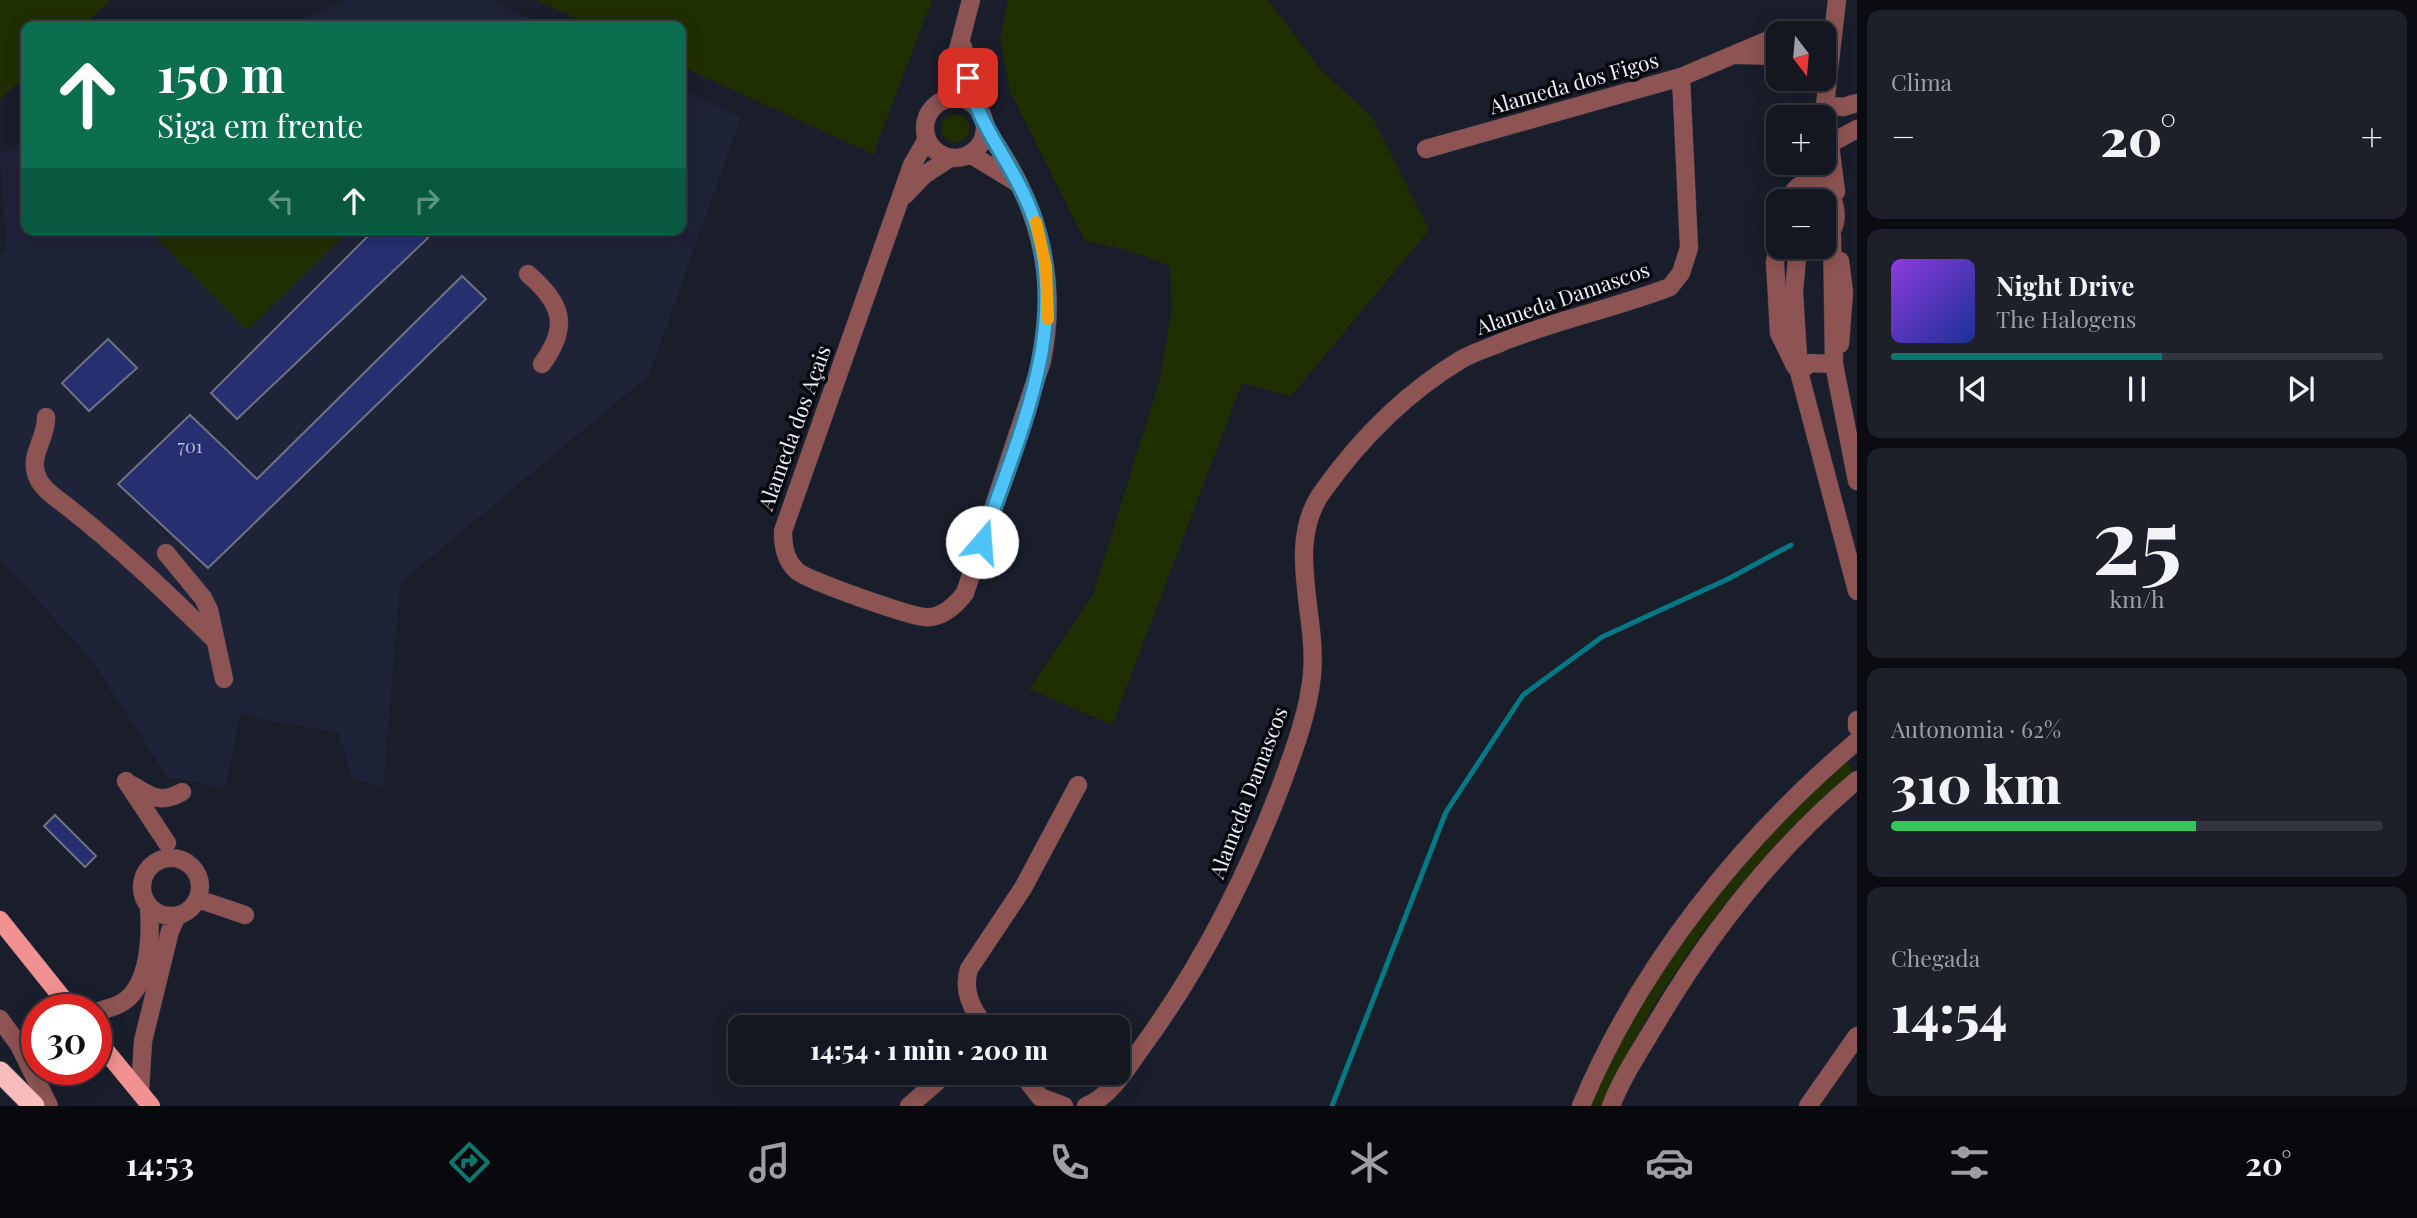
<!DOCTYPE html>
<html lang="pt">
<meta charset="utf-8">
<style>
body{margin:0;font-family:"Playfair Display",serif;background:#1d1f29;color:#f1f3f6;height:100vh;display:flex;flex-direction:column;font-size:26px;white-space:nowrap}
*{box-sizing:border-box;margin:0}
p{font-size:23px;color:#9d9fa5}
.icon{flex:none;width:38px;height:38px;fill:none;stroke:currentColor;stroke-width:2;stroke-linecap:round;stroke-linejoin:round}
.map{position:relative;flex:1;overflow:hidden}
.panel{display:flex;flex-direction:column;gap:10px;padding:10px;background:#0b0c12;width:560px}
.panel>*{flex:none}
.banner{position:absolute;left:21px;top:21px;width:665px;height:214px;border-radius:14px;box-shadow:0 4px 18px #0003,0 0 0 2px #33353e;background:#0b6e4f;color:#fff;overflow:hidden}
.needle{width:46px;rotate:164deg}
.fabs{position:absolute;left:1766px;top:21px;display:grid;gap:14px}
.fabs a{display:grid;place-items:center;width:70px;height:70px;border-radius:14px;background:#141620;box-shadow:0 4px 18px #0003,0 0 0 2px #33353e;font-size:35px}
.speed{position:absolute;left:21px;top:994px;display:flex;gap:14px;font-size:35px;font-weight:700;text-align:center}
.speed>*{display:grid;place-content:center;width:91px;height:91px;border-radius:50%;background:#141620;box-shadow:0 4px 18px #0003,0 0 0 2px #33353e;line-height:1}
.speed .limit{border:10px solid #d22;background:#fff;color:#111}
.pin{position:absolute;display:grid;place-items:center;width:60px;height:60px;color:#fff;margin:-30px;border-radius:14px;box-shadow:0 4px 10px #0006}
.me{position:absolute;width:77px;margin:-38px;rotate:18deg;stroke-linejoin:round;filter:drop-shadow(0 0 5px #0008)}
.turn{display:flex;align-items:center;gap:24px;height:147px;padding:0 21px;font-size:32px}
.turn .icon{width:91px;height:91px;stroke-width:2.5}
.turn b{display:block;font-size:49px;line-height:60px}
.lanes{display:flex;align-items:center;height:66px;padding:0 21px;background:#0003;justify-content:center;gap:35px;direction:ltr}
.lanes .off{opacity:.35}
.big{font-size:52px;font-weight:800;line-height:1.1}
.panel .card{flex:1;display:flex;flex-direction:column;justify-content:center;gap:10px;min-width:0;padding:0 24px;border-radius:14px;background:#1d1f29}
.panel .dial{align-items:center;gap:0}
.dial b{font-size:91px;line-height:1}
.song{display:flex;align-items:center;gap:21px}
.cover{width:84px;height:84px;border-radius:10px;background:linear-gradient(135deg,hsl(270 70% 55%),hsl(230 70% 35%))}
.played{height:7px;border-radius:4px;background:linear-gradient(90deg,#0f766e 55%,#33353e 55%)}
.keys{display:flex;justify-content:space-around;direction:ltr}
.heat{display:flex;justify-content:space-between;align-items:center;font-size:38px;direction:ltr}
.charge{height:10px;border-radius:5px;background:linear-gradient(90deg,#34c759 62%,#33353e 0)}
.trip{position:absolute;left:728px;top:1015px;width:402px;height:70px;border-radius:14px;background:#141620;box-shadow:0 4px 18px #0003,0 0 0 2px #33353e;font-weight:800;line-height:70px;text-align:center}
.dock{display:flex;height:112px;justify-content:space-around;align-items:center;background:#08090d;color:#9d9fa5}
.dock .icon{width:49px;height:49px}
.dock .active{color:#0f766e}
.dock b{font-size:32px;color:#f1f3f6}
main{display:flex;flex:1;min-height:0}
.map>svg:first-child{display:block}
</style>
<main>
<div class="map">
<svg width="1857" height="1106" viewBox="0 0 1857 1106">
<rect width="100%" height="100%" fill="#1a1e2b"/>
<path fill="#1f2337" d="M 347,0 L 491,0 L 547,26 L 287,26 Z
M 681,89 L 741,117 L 649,375 L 400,583 L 383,788 L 353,779 L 338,732 L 262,720 L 241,712 L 225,788 L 167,777 L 92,660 L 0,559 L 0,257 L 6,247 L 0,153 L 26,141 L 26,229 L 681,229 Z"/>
<path fill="#202f00" d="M 0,0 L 111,0 L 82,26 L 26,26 L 26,76 L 0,99 Z
M 536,0 L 932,0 L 873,154 L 681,66 L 681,26 L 594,26 Z
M 1008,0 L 1268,0 L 1321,70 L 1372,117 L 1429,230 L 1291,396 L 1242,383 L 1112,725 L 1030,689 L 1093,595 L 1159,383 L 1172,310 L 1170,266 L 1129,250 L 1085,241 L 1010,91 L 1000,39 Z
M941 128a14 14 0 1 1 28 0a14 14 0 1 1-28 0Z
M 148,229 L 351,229 L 247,330 Z
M 1845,760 L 1851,767 L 1852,775 C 1829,795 1804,814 1784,836 C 1710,914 1645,1007 1602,1106 L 1589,1106 C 1627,1016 1685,927 1749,854 C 1778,821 1813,791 1845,760 Z"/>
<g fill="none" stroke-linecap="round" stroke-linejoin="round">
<path stroke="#027984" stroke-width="5" d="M 1332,1106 L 1446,812 L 1523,695 L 1602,637 L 1728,579 L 1791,545"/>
</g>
<path fill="#272f70" stroke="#6e7384" stroke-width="2" d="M 375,229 L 419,229 L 428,238 L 237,419 L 211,393 Z
M 462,276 L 486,299 L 208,568 L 118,484 L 190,415 L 257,479 Z
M 108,339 L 137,368 L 89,411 L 62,383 Z
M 55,815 L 96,856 L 85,867 L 44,826 Z"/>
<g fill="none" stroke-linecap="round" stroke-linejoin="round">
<g stroke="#373b48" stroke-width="19">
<path id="minor" d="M 963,47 L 973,104
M 1739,55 L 1778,56
M925 128a30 30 0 1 1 60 0a30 30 0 1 1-60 0Z
M 945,100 L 971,0
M 1825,105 L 1843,107 L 1857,103
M 927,139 L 912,165 L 783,531 C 783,546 785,560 797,571 C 806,580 909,616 925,617 C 941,619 956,605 965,593 L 1042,361 C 1059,277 1037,197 985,129
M 1831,143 L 1857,129
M 1426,149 L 1681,77 L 1778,36
M 970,154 L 1016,182
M 1803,185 L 1808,163
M 1836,192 L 1825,105 L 1837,0
M 905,195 L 924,175 L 950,158
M 1788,201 C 1812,151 1857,214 1824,239
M 1832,235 L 1834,364 L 1857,481
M 1778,247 L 1775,262 L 1779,333 L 1795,366
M 1798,247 L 1794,292 L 1799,372 L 1857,591
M 528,274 C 562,303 570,326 542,364
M 1840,344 L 1844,292 L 1840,261
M 1799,372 L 1810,363 L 1834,364
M 46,417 C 47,437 30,454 36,473 C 40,489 57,498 69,508 C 121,549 168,594 216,641
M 166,553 L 203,598 L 209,610 L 224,679
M 1857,720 L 1857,727
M 126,781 L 167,843
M 132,785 C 151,797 161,804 182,792
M142 887a29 29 0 1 1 58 0a29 29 0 1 1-58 0Z
M 198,899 L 245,915
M 96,1012 C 105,1009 116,1007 123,1002 C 150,985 151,935 149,907
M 0,1019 L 19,1045 L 49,1106
M 986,1027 C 972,1010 962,991 969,969 L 1023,888 L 1078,785
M 1021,1073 L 1040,1097 L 1064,1106
M 140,1091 L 143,1041 L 170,931 L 177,916
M 909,1106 L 947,1073
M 1086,1106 C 1111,1096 1126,1069 1142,1047 C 1200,968 1244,882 1279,791 C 1293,753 1308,715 1312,675 C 1318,615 1284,544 1323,491 C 1360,439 1407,392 1462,359 C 1474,352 1489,348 1502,342 C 1557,320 1615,308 1670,287 L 1681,273 L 1689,248 L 1681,77
M 1581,1106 C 1640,965 1741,839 1857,741
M 1611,1106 C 1622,1077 1641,1049 1657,1022 C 1711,931 1776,848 1857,780
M 1808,1106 L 1857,1036"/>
</g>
<g stroke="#373b48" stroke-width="19">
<path id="major" d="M 0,920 L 72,1010
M 96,1039 L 151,1106"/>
</g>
<g stroke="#373b48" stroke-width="23">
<path id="highway" d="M 0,1072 L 34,1106"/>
</g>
<use href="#minor" stroke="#8e5454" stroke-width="18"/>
<use href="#major" stroke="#f29191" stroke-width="18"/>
<use href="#highway" stroke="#f8bcbb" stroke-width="21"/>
</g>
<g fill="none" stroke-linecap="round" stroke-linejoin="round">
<g stroke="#337fa1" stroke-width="18">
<path id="route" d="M 968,78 C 978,127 1013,163 1031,211 C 1074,323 1018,435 982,542"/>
</g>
<use href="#route" stroke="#4fc3f7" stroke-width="12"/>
<path stroke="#f59e0b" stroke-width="12" d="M 1036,222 L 1046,267 L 1048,319"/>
</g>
<g text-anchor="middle" stroke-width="7" stroke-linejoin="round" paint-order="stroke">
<g font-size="18" fill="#bbbed6">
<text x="190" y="453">701</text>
</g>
<g font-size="21" fill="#eceef8" stroke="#07080e">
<text transform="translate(1574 84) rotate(-16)" y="7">Alameda dos Figos</text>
<text transform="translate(1563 299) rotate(-19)" y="7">Alameda Damascos</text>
<text transform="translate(795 428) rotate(-70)" y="7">Alameda dos Açais</text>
<text transform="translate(1249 793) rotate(-69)" y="7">Alameda Damascos</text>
</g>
</g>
</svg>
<div class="fabs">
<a><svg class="needle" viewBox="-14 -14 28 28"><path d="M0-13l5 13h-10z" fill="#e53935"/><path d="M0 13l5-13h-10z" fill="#9d9fa5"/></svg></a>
<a>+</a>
<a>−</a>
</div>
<div class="speed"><div class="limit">30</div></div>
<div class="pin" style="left:968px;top:78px;background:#d93025"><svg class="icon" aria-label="arrive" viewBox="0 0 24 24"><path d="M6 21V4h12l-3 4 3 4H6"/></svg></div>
<svg class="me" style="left:982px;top:542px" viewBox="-20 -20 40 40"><circle r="19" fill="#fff"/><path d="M0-13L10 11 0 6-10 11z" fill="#4fc3f7"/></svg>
<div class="trip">14:54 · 1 min · 200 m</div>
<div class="banner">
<div class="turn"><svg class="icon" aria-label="ahead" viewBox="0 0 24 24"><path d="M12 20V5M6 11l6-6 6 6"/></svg><div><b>150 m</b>Siga em frente</div></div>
<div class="lanes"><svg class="icon off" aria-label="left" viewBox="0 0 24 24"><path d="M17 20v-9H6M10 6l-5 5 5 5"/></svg><svg class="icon" aria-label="ahead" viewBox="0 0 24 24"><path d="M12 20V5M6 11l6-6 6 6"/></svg><svg class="icon off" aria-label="right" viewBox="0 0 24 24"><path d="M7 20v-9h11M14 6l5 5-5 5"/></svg></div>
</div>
</div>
<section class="panel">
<div class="card"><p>Clima</p>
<div class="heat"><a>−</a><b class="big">20°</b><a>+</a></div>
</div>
<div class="card">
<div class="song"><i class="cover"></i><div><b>Night Drive</b><p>The Halogens</p></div></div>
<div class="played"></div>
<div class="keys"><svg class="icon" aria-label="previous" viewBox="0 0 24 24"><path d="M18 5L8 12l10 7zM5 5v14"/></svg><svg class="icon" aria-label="pause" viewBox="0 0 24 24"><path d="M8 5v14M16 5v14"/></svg><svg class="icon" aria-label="next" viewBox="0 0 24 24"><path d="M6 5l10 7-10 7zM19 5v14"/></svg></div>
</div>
<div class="card dial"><b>25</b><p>km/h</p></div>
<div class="card"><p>Autonomia · 62%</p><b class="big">310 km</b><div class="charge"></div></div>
<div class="card"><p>Chegada</p><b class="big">14:54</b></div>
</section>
</main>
<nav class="dock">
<b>14:53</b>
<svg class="icon active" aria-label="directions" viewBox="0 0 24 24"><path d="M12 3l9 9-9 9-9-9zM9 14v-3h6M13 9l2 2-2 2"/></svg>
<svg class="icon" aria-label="music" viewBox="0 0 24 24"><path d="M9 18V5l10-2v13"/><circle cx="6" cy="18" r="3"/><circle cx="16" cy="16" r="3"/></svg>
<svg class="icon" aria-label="phone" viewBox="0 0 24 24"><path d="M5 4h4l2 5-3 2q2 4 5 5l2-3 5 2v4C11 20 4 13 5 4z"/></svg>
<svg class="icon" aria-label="climate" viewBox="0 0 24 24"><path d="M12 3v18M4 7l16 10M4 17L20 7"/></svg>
<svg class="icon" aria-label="car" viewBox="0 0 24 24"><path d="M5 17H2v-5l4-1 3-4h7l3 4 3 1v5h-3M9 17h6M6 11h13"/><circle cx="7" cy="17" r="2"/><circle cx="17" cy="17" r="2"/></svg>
<svg class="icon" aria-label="filters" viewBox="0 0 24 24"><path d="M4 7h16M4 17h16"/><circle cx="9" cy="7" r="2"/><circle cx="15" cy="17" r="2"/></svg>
<b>20°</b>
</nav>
